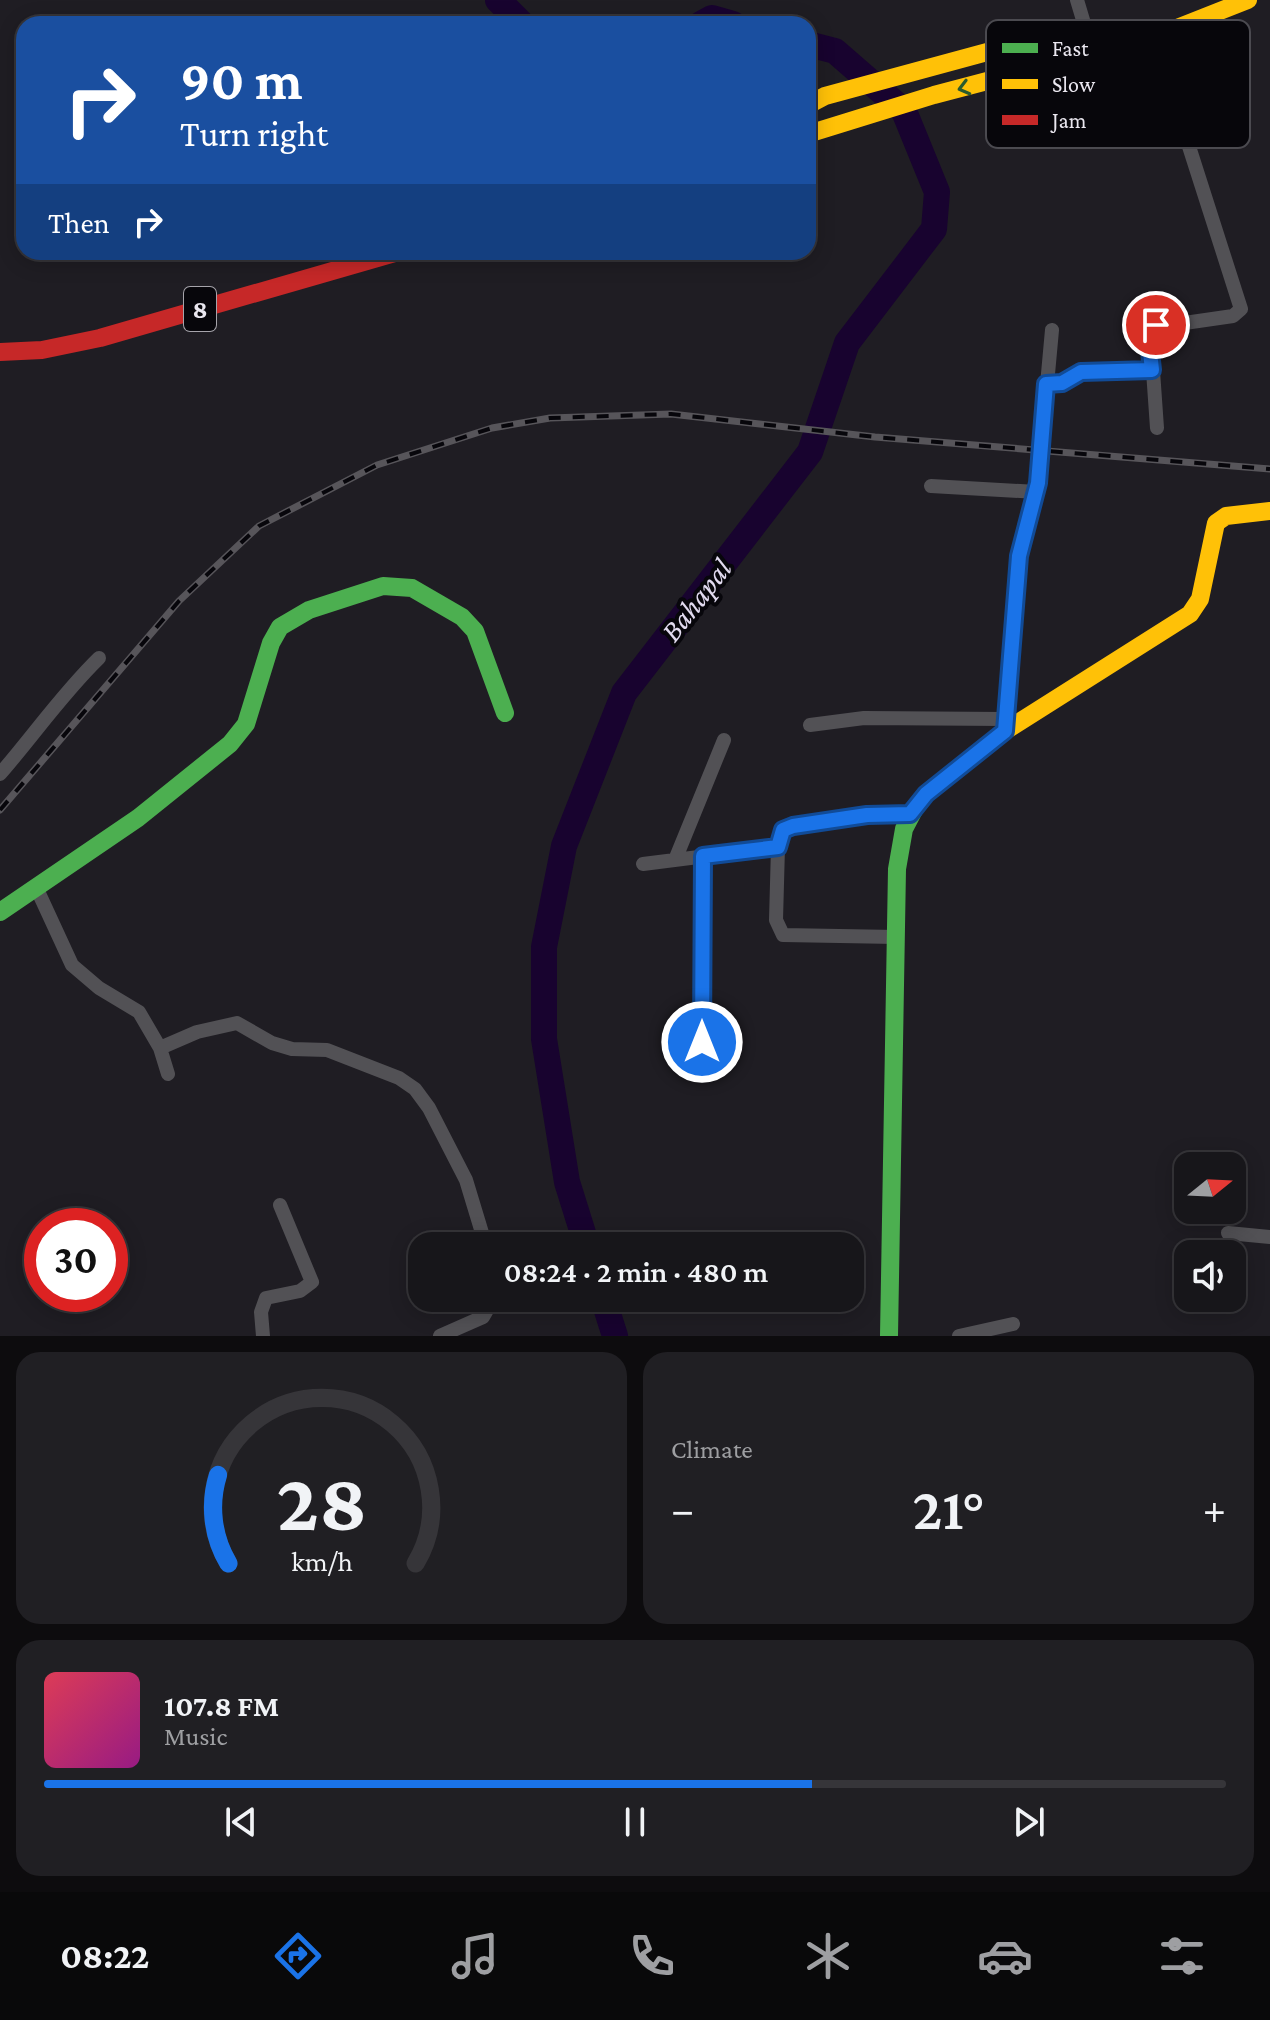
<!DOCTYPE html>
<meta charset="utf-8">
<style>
body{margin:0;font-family:"Crimson Pro",serif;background:#201f23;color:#f1f3f6;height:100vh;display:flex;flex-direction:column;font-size:30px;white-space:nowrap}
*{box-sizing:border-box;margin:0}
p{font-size:26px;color:#9e9fa2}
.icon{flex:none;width:44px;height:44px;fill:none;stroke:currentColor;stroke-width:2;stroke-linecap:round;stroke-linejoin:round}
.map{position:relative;height:1336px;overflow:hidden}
.drawer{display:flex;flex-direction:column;gap:16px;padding:16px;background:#0d0c0e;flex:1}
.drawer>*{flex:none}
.banner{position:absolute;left:16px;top:16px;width:800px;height:244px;border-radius:24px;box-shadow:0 4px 20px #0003,0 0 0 2px #363539;background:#1a4fa0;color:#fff;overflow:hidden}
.needle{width:52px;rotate:72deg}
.fabs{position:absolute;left:1174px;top:1152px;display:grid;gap:16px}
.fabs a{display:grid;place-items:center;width:72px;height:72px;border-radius:16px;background:#17161a;box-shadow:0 4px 20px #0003,0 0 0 2px #363539;font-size:40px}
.speed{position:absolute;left:24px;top:1208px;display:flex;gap:16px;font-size:40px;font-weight:700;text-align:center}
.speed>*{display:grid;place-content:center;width:104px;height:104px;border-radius:50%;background:#17161a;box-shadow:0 4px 20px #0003,0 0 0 2px #363539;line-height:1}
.speed .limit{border:12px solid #d22;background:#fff;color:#111}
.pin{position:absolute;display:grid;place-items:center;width:68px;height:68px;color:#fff;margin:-34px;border:4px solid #fff;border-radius:50%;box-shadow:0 2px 8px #0007}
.me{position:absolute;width:88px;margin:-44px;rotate:0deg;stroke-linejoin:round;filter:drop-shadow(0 0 6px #0008)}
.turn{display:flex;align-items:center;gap:28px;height:168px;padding:0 32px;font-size:36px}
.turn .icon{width:104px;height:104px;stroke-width:2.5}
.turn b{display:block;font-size:56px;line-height:68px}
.then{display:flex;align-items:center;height:76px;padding:0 32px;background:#0003;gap:16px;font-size:30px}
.big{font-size:60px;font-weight:600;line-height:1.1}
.drawer .card{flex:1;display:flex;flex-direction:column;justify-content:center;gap:12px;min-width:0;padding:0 28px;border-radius:24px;background:#201f23}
.drawer .dial{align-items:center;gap:0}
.dial svg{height:208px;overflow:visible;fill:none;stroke:#363539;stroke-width:7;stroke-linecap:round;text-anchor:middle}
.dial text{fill:#f1f3f6;stroke:none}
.song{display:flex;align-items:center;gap:24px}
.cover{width:96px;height:96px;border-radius:12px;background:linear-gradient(135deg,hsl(350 70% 55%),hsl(310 70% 35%))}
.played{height:8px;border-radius:4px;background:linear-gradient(90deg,#1a73e8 65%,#363539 65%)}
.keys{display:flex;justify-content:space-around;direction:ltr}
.heat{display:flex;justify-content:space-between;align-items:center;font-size:44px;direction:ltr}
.drawer .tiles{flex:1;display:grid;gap:16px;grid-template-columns:1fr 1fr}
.card:last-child{grid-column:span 2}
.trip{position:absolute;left:408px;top:1232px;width:456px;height:80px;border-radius:24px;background:#17161a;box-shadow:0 4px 20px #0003,0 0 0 2px #363539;font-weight:600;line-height:80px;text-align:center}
.tabs{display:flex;height:128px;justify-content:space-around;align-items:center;background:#09090a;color:#9e9fa2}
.tabs .icon{width:56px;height:56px}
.tabs .current{color:#1a73e8}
.tabs b{font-size:36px;color:#f1f3f6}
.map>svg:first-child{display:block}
</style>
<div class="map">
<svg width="1270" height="1336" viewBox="0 0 1270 1336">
<rect width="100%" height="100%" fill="#1f1d23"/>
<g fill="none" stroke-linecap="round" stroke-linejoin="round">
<path stroke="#18032f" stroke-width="26" d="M 498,0 L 522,24
M 701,24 L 712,18 L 733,24
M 587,1246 L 567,1182 L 544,1039 L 544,947 L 564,846 L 624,693 L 810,452 L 847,343 L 934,229 L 937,192 L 904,111 L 835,51 L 808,44
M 603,1298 L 615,1336"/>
<path stroke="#525155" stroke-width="14" d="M 1077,0 L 1089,40
M 1154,37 L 1241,309 L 1233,316 L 1150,328 L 1157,428
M 1046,384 L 1062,383 L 1081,372 L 1152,370
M 931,486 L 1037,492
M 810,725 L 864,718 L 1004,719
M 1005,731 L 1019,556 L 1038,483 L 1052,330
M 0,774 C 34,735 62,694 99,658
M 778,847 L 783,830 L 793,826 L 867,815 L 910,814
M 675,860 L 724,740
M 643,864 L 778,847 L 776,920 L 783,935 L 896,937
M 36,887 L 72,965 L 99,988 L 139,1012 L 160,1048 L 168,1074
M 702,1042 L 703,856
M 160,1048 L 197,1032 L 237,1023 L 272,1043 L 292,1049 L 327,1050 L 399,1078 L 415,1089 L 429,1108 L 466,1180 L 486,1246
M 1228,1233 L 1270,1237
M 263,1336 L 261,1312 L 266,1298 L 300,1291 L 312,1282 L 280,1205
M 440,1336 L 483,1317 L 494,1298
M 959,1336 L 1013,1324"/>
<path stroke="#4caf50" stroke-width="18" d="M 0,912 L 138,818 L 230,744 L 246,724 L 271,643 L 280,627 L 309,610 L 383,586 L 412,588 L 462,617 L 475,631 L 505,713
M 889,1336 L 897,869 L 904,829 L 915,808"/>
<path stroke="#ffc107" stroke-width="18" d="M 808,105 L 825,96 L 1039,38 L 1073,37 L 1112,45
M 808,134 L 934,95 L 1154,37 L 1248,0
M 915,808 L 926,794 L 1005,731 L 1190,614 L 1200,599 L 1216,523 L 1226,516 L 1270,511"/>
<path stroke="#c62828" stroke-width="18" d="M 0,352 L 42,350 L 100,338 L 398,252"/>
<g stroke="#57555a" stroke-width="7">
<path id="rail" d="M 0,810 L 179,601 L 259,526 L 377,465 L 492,428 L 550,418 L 671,414 L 875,437 L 1270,469"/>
</g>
<use href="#rail" stroke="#07060b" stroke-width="4" stroke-dasharray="12" stroke-linecap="butt"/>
</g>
<defs><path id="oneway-chevron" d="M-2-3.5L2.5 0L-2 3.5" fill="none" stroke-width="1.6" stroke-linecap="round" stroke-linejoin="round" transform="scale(2)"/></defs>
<use stroke="#2a5a2e" href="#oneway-chevron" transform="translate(964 88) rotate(165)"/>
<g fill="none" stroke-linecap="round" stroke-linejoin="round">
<g stroke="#114b97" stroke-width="20">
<path id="route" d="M 702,1042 L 703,856 L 778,847 L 783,830 L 793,826 L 867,815 L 910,814 L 926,794 L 1005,731 L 1019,556 L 1038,483 L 1046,384 L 1062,383 L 1081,372 L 1152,370 L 1148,333 L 1156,325"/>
</g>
<use href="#route" stroke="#1a73e8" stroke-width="14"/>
</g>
<g text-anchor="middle" stroke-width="8" stroke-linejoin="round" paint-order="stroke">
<rect fill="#07060b" stroke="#a6a4ab" stroke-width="2" x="184" y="287" width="32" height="44" rx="6"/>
<g font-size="26" font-weight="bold" fill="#eae7f0">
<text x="200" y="318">8</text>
</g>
<g font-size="30" font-style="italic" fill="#e2dbf0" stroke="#07060b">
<text transform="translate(696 600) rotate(-52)" y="10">Bahapal</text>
</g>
</g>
<rect x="986" y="20" width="264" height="128" rx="12" fill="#07060b" stroke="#4b4a50" stroke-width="2"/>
<rect x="1002" y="43" width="36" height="10" fill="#4caf50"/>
<rect x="1002" y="79" width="36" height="10" fill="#ffc107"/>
<rect x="1002" y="115" width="36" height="10" fill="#c62828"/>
<g font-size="22" fill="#eae7f0">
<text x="1052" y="56">Fast</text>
<text x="1052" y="92">Slow</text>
<text x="1052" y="128">Jam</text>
</g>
</svg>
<div class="fabs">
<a><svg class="needle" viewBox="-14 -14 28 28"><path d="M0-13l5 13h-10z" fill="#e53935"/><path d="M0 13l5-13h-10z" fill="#9e9fa2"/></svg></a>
<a><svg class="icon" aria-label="sound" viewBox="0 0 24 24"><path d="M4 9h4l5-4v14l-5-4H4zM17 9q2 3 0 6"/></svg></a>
</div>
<div class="speed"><div class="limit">30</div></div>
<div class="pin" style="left:1156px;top:325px;background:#d93025"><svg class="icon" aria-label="arrive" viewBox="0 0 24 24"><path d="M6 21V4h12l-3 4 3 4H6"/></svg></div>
<svg class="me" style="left:702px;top:1042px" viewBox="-20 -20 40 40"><circle r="17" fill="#1a73e8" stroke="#fff" stroke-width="3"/><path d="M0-11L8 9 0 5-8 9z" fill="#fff"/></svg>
<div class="trip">08:24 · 2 min · 480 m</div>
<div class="banner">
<div class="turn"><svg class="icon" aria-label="right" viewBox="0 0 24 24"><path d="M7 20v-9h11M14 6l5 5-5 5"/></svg><div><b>90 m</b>Turn right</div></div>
<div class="then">Then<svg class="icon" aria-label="right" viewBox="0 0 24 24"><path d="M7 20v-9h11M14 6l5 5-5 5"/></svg></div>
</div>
</div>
<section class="drawer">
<div class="tiles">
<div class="card dial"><svg viewBox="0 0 100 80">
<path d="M14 69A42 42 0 1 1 86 69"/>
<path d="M14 69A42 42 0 0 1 10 35" stroke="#1a73e8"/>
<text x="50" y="56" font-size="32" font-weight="700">28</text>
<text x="50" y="72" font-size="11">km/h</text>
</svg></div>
<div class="card"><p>Climate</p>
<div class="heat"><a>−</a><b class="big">21°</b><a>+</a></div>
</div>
<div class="card">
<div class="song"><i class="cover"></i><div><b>107.8 FM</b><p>Music</p></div></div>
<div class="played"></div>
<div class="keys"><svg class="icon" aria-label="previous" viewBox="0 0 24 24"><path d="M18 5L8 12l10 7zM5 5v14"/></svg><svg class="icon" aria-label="pause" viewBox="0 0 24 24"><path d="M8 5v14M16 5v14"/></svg><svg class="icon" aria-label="next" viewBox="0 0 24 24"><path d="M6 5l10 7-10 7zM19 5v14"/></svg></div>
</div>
</div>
</section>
<nav class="tabs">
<b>08:22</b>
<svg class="icon current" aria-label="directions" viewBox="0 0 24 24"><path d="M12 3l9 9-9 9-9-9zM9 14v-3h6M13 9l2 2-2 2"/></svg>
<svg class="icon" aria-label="music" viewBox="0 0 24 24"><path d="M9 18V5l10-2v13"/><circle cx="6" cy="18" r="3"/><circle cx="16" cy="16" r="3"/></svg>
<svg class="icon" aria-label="phone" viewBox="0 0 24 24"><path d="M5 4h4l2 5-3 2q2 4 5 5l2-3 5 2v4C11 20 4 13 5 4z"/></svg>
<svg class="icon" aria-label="climate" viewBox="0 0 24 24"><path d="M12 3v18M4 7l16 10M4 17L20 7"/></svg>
<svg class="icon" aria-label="car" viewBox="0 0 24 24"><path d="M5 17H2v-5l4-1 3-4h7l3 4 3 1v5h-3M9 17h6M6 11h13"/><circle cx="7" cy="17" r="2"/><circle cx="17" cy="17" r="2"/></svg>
<svg class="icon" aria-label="filters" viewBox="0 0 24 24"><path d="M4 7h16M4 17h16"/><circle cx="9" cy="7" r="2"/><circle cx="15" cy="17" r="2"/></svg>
</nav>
